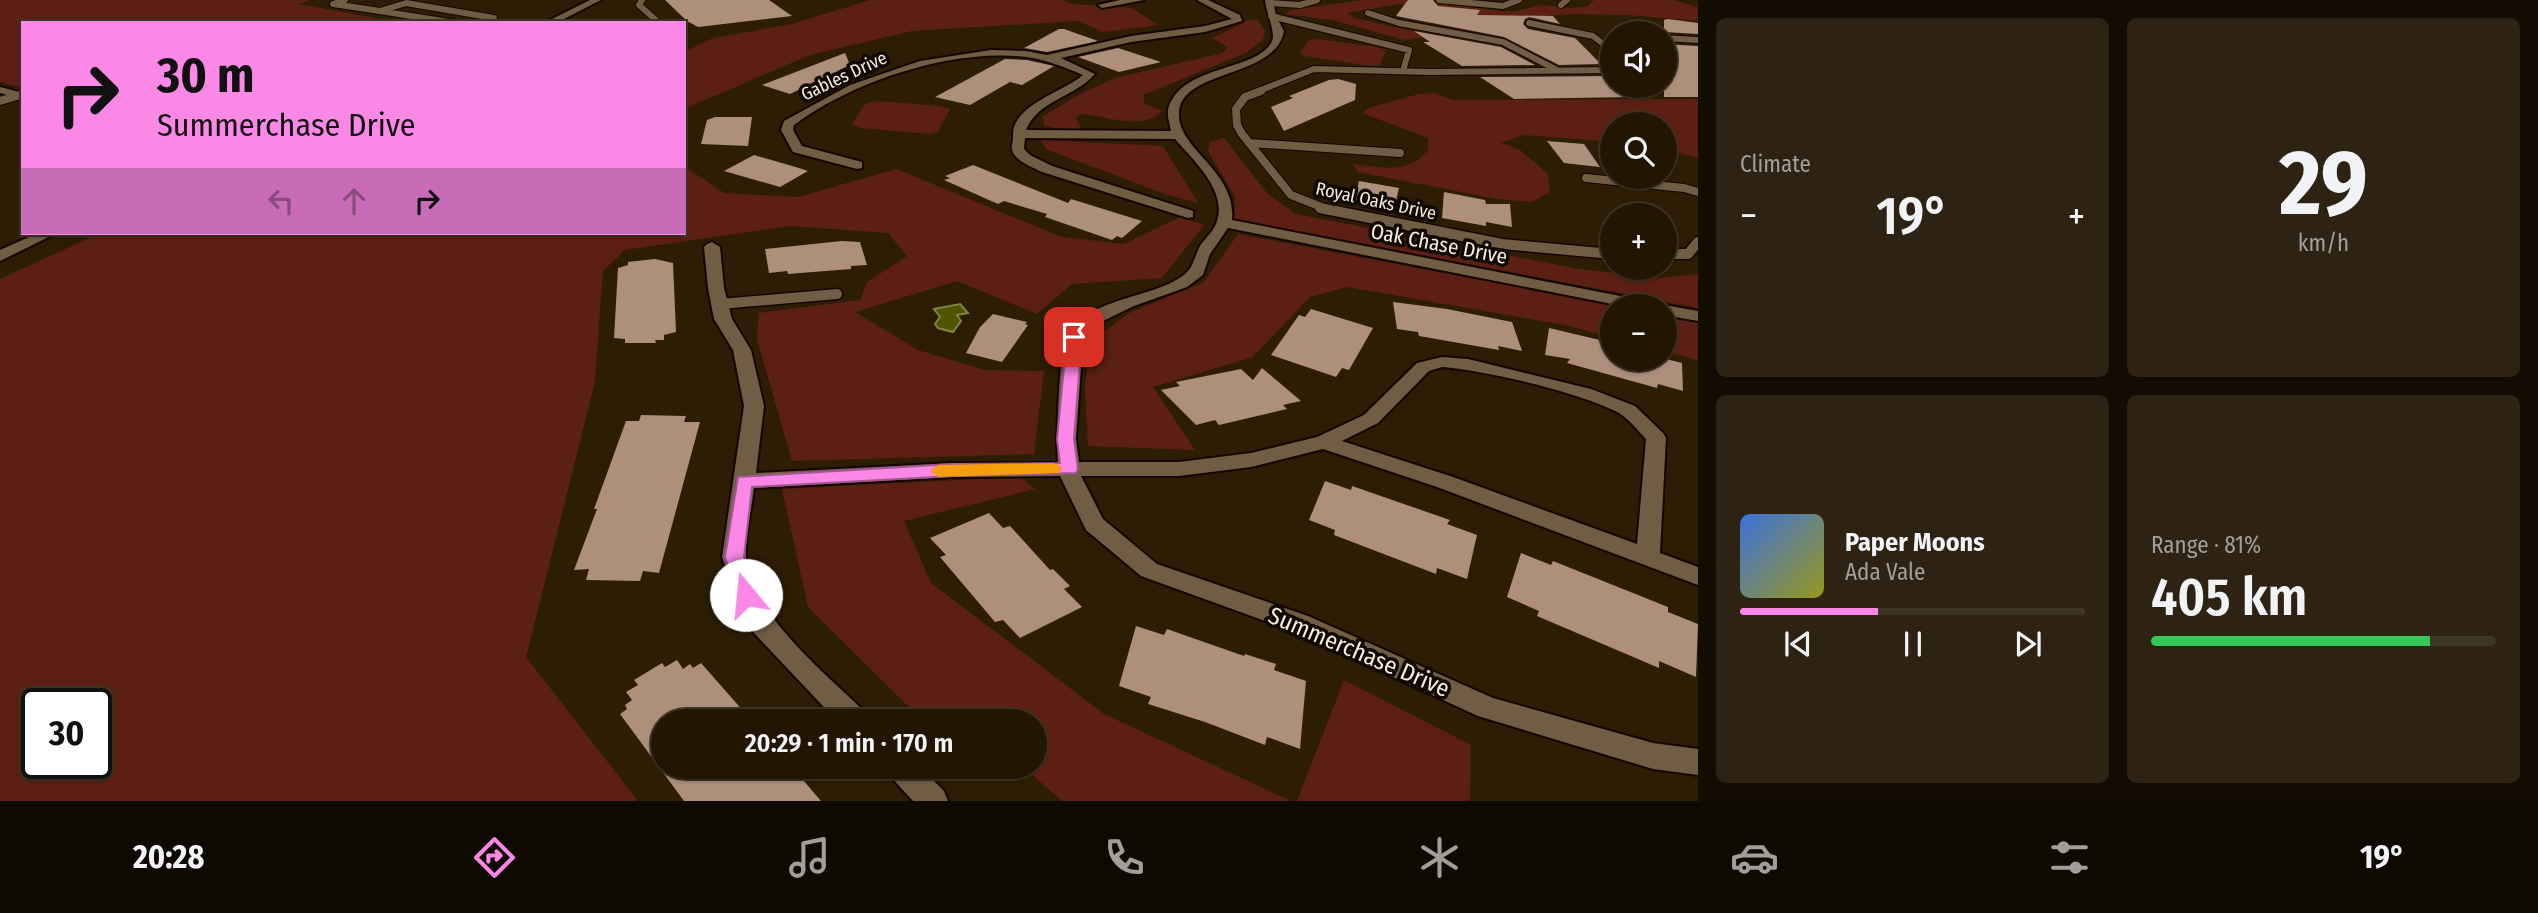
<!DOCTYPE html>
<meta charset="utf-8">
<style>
body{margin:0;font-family:"Fira Sans Condensed",sans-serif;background:#2e2312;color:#f1f3f6;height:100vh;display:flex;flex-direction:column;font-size:26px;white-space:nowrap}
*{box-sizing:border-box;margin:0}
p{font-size:23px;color:#a29f9a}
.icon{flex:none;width:38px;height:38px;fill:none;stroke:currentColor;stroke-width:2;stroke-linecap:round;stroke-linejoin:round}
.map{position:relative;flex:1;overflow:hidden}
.panel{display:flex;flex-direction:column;gap:18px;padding:18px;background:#130c02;width:840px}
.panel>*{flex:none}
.top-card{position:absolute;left:21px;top:21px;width:665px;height:214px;border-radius:0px;box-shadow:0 2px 5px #0004,0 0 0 2px #3f3525;background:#fb87e6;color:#111;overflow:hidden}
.controls{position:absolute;left:1600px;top:21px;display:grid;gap:14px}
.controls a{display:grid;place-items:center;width:77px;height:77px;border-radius:50%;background:#221603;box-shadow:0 2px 5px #0004,0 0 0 2px #3f3525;font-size:35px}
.speed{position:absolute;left:21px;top:688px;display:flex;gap:14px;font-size:35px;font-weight:700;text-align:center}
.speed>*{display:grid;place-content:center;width:91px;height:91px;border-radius:50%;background:#221603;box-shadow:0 2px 5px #0004,0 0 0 2px #3f3525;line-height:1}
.speed .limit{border:4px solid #111;border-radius:10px;background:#fff;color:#111}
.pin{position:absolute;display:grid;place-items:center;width:60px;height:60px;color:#fff;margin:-30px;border-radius:14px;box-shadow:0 4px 10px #0006}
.me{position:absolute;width:77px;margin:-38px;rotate:343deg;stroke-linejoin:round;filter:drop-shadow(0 0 5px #0008)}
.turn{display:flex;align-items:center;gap:24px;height:147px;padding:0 21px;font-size:32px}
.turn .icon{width:91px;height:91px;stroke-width:2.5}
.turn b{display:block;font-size:49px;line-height:60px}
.lanes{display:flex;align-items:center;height:66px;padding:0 21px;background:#0003;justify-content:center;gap:35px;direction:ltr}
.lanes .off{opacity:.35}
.big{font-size:52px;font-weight:600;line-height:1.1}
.panel .widget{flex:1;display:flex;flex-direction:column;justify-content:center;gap:10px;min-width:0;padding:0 24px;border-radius:10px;background:#2e2312}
.panel .dial{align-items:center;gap:0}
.dial b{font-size:91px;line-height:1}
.song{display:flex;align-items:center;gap:21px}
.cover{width:84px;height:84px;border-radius:10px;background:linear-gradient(135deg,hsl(220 70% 55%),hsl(60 70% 35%))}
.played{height:7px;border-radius:4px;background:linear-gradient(90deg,#fb87e6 40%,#3f3525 40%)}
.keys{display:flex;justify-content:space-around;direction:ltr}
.heat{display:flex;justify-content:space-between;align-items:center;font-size:38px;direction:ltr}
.charge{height:10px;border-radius:5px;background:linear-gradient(90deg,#34c759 81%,#3f3525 0)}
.panel .tiles{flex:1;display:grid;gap:18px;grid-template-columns:repeat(2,1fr)}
.trip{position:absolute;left:651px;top:709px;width:396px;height:70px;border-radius:35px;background:#221603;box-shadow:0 2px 5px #0004,0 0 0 2px #3f3525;font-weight:600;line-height:70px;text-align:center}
.menu{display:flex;height:112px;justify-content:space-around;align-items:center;background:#0e0901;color:#a29f9a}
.menu .icon{width:49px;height:49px}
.menu .current{color:#fb87e6}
.menu b{font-size:32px;color:#f1f3f6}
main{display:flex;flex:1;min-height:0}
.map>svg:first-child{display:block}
</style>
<main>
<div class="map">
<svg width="1698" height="801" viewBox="0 0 1698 801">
<rect width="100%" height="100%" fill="#2d1d04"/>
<path fill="#5b2013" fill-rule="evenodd" d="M 0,0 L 311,0 L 298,4 L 404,23 L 23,23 L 23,88 L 0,82 Z
M 870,0 L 1061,0 L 1073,4 L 1132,8 L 1158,25 L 1104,32 L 1077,21 L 912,31 L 810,55 L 684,109 L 684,52 L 713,38 L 792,24 Z
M 1362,0 L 1408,0 L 1513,12 L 1541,5 L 1573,8 L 1588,6 L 1594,0 L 1673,0 L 1698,7 L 1698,21 L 1628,15 L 1568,14 L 1509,20 L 1399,4 L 1347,13 L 1355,18 L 1434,36 L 1404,40 L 1333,20 L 1285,14 L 1291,10 Z
M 1249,20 L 1257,20 L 1265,30 L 1263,40 L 1246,53 L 1143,95 L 1145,104 L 1162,111 C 1141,132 1106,115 1080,114 L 1076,118 L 1081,127 L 1071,131 L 1045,126 L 1042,117 L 1080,94 L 1115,78 L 1223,53 L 1228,47 L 1212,38 Z
M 1318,39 L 1377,47 L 1386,50 L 1380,65 L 1371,66 L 1305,56 L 1300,53 L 1309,40 Z
M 1435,93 L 1453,100 L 1698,99 L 1698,158 L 1664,149 L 1664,124 L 1612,124 L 1612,142 L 1524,135 L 1501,143 L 1520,150 L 1548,174 L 1550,192 L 1532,202 L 1497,199 L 1358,172 L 1353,164 C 1382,167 1408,175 1428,150 L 1428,138 L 1362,113 L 1368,108 L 1419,94 Z
M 877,101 L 940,106 L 950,109 L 938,132 L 930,134 L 860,128 L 852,124 L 865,104 Z
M 1224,138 L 1267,193 L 1296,214 L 1579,269 L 1659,278 L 1698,274 L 1698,308 L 1234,219 L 1235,197 L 1208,151 L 1210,142 Z
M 1041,140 L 1163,146 L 1198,203 L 1165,194 L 1046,149 Z
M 684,166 L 724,193 L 798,197 L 896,169 L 1062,237 L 1124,244 L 1180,217 L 1204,225 L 1162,278 L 1072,284 L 1037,314 L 957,281 L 855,312 L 918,350 L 985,370 L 1044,371 L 1034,454 L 792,461 L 757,339 L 759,313 L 860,300 L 867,282 L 907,256 L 888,233 L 790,226 L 625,250 L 603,271 L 595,381 L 526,657 L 638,801 L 0,801 L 0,279 L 100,233 L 684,233 ZM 37,704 L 96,704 L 96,763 L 37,763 Z
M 1238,234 L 1618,306 L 1612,306 L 1612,337 L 1564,325 L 1347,287 L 1310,297 L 1253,357 L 1153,387 L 1195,450 L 1088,446 L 1085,387 L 1090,342 L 1129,313 L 1204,282 Z
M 1664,315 L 1698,322 L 1698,360 L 1664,351 Z
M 1020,477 L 1035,489 L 904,521 L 931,583 L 1104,714 L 1291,801 L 1062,801 L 1023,767 L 1034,766 L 1034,721 L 923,721 L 808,607 L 782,489 Z
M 1344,680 L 1471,745 L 1470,801 L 1297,801 Z"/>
<path fill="#505501" stroke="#828243" stroke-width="2" d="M 960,304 L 968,313 L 957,315 L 961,321 L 953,332 L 938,328 L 935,324 L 940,317 L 934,309 Z"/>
<path fill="#ad8f7c" d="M 665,0 L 769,0 L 792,16 L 698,27 L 687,21 Z
M 1408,0 L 1433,0 L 1438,6 L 1480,10 L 1477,15 L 1553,16 L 1560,24 L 1529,17 L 1525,19 L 1523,24 L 1528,29 L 1575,38 L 1601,64 L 1559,65 L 1504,37 L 1396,16 Z
M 1668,19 L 1698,23 L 1698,34 L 1664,32 L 1664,20 Z
M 1059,29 L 1064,29 L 1098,41 L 1047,52 L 1024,48 Z
M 1414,31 L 1501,47 L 1535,65 L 1462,66 L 1423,42 L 1430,42 Z
M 1664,44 L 1698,46 L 1698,97 L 1664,97 Z
M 1118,48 L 1161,62 L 1119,72 L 1078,57 Z
M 845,53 L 850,65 L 790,94 L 762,85 Z
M 1005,59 L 1027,60 L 1054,66 L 1022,85 L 1010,82 L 970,105 L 935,97 Z
M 1612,76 L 1612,86 L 1622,86 L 1633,97 L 1514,99 L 1480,77 Z
M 1338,79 L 1356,84 L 1355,100 L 1284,131 L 1271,107 L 1293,98 L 1289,96 L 1329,80 Z
M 715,117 L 752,117 L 748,146 L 701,144 L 707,120 Z
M 1547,141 L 1584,144 L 1600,167 L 1564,163 Z
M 754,155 L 799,168 L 808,171 L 780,187 L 724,171 Z
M 973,165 L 1068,203 L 1071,199 L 1142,221 L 1122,238 L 1117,236 L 1112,240 L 1045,217 L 1047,214 L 1004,201 L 998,204 L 944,180 L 950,178 L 945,176 Z
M 1359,181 L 1399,188 L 1394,209 L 1354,202 Z
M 1444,192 L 1485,200 L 1486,204 L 1510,204 L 1512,227 L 1486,222 L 1486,226 L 1442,218 Z
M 842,241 L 860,242 L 867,265 L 851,266 L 851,269 L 788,274 L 787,271 L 769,273 L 765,249 Z
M 655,259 L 673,263 L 676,332 L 664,335 L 664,340 L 655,340 L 656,343 L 625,343 L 625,339 L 614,338 L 618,268 L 628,265 L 628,262 Z
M 1393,302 L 1447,309 L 1512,322 L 1522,351 L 1498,346 L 1499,350 L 1419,336 L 1418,332 L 1397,329 Z
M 1311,309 L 1373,328 L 1349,370 L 1342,368 L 1336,377 L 1271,355 L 1299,315 L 1305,317 Z
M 993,314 L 1027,322 L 1025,324 L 1028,325 L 1002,362 L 966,353 L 980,327 Z
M 1549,328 L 1604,341 L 1612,345 L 1612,359 L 1666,359 L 1682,363 L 1683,391 L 1658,384 L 1657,388 L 1567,363 L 1570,359 L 1545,355 Z
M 1262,368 L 1301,401 L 1283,405 L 1287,409 L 1219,425 L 1215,420 L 1196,425 L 1161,390 L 1180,386 L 1176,382 L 1241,369 L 1253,380 Z
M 641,415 L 686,416 L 684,422 L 700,422 L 659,573 L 643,571 L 640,581 L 586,580 L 589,569 L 574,570 L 597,509 L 594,509 L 626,421 L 639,421 Z
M 1325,481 L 1351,490 L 1352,486 L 1450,520 L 1447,524 L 1477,535 L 1467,579 L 1437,568 L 1436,574 L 1334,535 L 1335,530 L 1309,520 Z
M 989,513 L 1003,528 L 1010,526 L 1050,570 L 1053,569 L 1070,586 L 1064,589 L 1082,607 L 1020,638 L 1003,620 L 995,622 L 940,557 L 946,555 L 930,538 Z
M 1521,553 L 1551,565 L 1553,561 L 1668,607 L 1668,612 L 1698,624 L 1696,677 L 1659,661 L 1659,668 L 1537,616 L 1539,611 L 1507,597 Z
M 1136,626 L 1164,635 L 1167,629 L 1244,656 L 1245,654 L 1276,664 L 1274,670 L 1306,681 L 1300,749 L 1267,737 L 1265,745 L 1205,722 L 1148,704 L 1151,697 L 1119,686 Z
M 677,660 L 683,669 L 690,664 L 693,668 L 701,663 L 752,721 L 663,721 L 663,766 L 791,766 L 821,801 L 684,801 L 620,714 L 627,709 L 625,705 L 632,700 L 626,692 L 638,685 L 634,680 L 662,663 L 665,667 Z"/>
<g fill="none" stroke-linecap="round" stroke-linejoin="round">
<g stroke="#150600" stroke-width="8">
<path id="service-far2" d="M 345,0 L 333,4 L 380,11
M 642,0 L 639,5 L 658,22
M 1439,0 L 1503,6 L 1519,0
M 1270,3 L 1300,5 L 1317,0
M 1561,5 L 1567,0
M 1368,13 L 1399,23 L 1503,42 L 1555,69
M 1271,16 L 1409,50 L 1403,71
M 455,23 L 380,11 L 406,3 L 494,18 L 487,23
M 1529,23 L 1593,36 L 1612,51
M 1664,38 L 1698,40
M 1256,92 L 1314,69 L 1430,72 L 1612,70"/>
</g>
<g stroke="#150600" stroke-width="10">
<path id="service-far1" d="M 1261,91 L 1245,97 L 1236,109 L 1237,125 L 1242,134 L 1291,195 L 1329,210
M 0,101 L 20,95
M 1250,143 L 1400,153
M 1586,178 L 1684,188 L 1698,192"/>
</g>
<g stroke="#150600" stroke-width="13">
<path id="service" d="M 1320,208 L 1502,244 L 1612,254
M 1664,254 L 1688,254 L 1698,242
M 720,304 L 837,294"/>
</g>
<g stroke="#150600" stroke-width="4">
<path id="minor" d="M 1120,0 L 1144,0 L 1102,8 L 1098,5 Z
M 1197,0 L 1208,0 L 1240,15 L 1242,21 L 1205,32 L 1131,42 L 1061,58 L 1095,74 C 1075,97 1038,100 1026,130 L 1171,131 C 1170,125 1167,116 1168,110 C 1179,64 1258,72 1272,41 C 1276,33 1266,12 1265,0 L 1273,0 L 1276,16 L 1284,31 C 1276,78 1182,69 1179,112 C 1176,149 1237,170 1232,220 L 1646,301 L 1654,306 L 1622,306 L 1228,228 L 1210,254 L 1203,275 L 1187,287 L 1134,306 L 1097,324 L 1083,338 L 1076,439 L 1079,462 L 1179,462 L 1251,453 L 1317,437 L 1364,415 L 1417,363 L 1442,357 L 1468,359 L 1591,389 L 1635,406 L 1663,433 L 1666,438 L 1660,553 L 1698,567 L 1698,585 L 1437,487 L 1323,449 L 1251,467 L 1179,476 L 1081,476 L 1103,519 L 1157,564 L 1308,616 L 1493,698 L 1653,743 L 1698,749 L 1698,775 L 1653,769 L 1478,716 L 1290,630 L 1141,576 L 1086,530 L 1060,476 L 953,477 L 754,488 C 752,508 744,538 746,557 C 752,615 825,673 865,712 L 869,721 L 837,721 L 754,633 L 734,595 L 722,557 L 744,406 L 733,350 L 714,319 L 708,288 L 704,247 L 707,244 L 712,242 L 720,247 L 724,288 L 732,319 L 751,350 L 764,406 L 756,473 L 953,463 L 1058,463 C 1056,444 1059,348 1067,335 C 1090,295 1163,298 1188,271 C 1194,265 1196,251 1202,243 C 1207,237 1215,229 1217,221 C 1227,190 1193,160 1175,139 L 1025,138 L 1024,149 L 1030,155 L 1052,166 L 1193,211 L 1193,217 L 1188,218 L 1042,172 C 1033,167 1014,161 1012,149 C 1011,146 1013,142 1013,138 C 1010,105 1062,93 1083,75 C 1064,67 1047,60 1027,57 C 952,48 853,81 794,125 L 793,130 L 802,146 L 862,162 L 862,168 L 857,169 L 793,152 L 781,130 L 784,121 L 850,85 L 920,61 L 991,50 L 1026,51 L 1047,55 L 1131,36 L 1205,26 L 1232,19 ZM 1442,367 C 1488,371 1578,392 1619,413 C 1629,419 1638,431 1646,439 L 1637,544 L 1453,477 L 1342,441 L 1378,423 L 1429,371 Z
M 1664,305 L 1698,311 L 1698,321 L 1664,315 L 1664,306 L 1659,306 Z
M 885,766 L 919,766 L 944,791 L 948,801 L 913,801 L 889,775 Z"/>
</g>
<g stroke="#150600" stroke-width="4">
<path id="tertiary" d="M 590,0 L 601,0 L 556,23 L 544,23 Z
M 0,87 L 23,93 L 23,99 L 0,93 Z
M 38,233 L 57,233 L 0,261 L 0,250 Z"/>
</g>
<use href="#service-far2" stroke="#705d43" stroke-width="6"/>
<use href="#service-far1" stroke="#705d43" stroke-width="8"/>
<use href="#service" stroke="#705d43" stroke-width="10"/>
<use href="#minor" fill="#705d43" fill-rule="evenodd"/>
<use href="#tertiary" fill="#705d43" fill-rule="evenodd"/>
</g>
<path fill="#fb87e6" stroke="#a35896" stroke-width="2" d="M 1074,333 L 1082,337 L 1074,439 L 1078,469 L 1076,473 L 953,476 L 752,487 L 744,557 L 756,595 L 753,601 L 746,603 L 739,601 L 725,557 L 738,477 L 953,464 L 1060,463 L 1057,439 L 1067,337 Z"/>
<path fill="#f59e0b" d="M 1053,463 L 1059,465 L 1062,469 L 1059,473 L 938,477 L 930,471 L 938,465 Z"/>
<g text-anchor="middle" stroke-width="7" stroke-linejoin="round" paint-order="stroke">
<g font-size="18" fill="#f7ecde" stroke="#100902">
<text transform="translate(844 76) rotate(-25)" y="6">Gables Drive</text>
<text transform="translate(1376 201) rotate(12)" y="6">Royal Oaks Drive</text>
</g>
<g font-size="21" fill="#f7ecde" stroke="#100902">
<text transform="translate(1439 244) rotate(11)" y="7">Oak Chase Drive</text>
</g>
<g font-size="24" fill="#f7ecde" stroke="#100902">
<text transform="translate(1359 652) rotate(23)" y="8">Summerchase Drive</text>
</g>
</g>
</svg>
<div class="controls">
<a><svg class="icon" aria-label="sound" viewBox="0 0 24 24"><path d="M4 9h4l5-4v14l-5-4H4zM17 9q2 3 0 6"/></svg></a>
<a><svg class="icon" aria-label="search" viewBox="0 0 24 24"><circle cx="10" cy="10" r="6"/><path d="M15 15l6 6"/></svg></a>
<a>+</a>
<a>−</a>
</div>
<div class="speed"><div class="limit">30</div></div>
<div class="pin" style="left:1074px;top:337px;background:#d93025"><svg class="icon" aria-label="arrive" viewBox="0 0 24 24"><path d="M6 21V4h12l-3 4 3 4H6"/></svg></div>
<svg class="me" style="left:746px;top:595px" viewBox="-20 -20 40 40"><circle r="19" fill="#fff"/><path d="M0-13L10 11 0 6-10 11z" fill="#fb87e6"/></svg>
<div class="trip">20:29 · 1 min · 170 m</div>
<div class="top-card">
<div class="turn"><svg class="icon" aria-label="right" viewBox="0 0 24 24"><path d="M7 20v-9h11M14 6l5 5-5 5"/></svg><div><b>30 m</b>Summerchase Drive</div></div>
<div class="lanes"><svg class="icon off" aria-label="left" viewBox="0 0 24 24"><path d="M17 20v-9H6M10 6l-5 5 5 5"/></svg><svg class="icon off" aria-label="ahead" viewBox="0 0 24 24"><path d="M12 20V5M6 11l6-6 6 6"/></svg><svg class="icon" aria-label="right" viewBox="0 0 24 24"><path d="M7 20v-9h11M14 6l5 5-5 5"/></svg></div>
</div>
</div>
<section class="panel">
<div class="tiles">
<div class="widget"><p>Climate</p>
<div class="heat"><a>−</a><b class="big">19°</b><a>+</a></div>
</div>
<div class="widget dial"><b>29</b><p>km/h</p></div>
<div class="widget">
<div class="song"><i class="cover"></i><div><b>Paper Moons</b><p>Ada Vale</p></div></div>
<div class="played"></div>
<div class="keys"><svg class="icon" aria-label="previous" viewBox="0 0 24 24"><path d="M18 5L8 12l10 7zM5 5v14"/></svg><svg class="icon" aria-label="pause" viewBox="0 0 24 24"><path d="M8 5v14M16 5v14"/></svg><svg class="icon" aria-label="next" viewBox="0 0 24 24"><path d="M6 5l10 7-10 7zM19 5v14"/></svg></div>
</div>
<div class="widget"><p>Range · 81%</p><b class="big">405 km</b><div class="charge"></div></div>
</div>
</section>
</main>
<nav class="menu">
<b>20:28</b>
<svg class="icon current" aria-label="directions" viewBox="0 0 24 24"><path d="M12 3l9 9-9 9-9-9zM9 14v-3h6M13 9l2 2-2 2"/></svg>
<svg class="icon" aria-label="music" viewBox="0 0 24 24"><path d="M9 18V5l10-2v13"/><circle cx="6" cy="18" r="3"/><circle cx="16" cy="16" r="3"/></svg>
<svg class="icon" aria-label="phone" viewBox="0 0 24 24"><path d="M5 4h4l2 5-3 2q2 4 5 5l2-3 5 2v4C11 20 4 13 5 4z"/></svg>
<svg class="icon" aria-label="climate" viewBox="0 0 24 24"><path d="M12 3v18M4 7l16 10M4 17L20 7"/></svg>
<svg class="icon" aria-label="car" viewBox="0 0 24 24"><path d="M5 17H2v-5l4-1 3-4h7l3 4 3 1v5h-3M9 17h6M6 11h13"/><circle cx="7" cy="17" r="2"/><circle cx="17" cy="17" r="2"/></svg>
<svg class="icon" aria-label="filters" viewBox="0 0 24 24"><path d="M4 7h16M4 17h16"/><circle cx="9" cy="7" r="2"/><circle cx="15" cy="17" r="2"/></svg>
<b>19°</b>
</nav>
